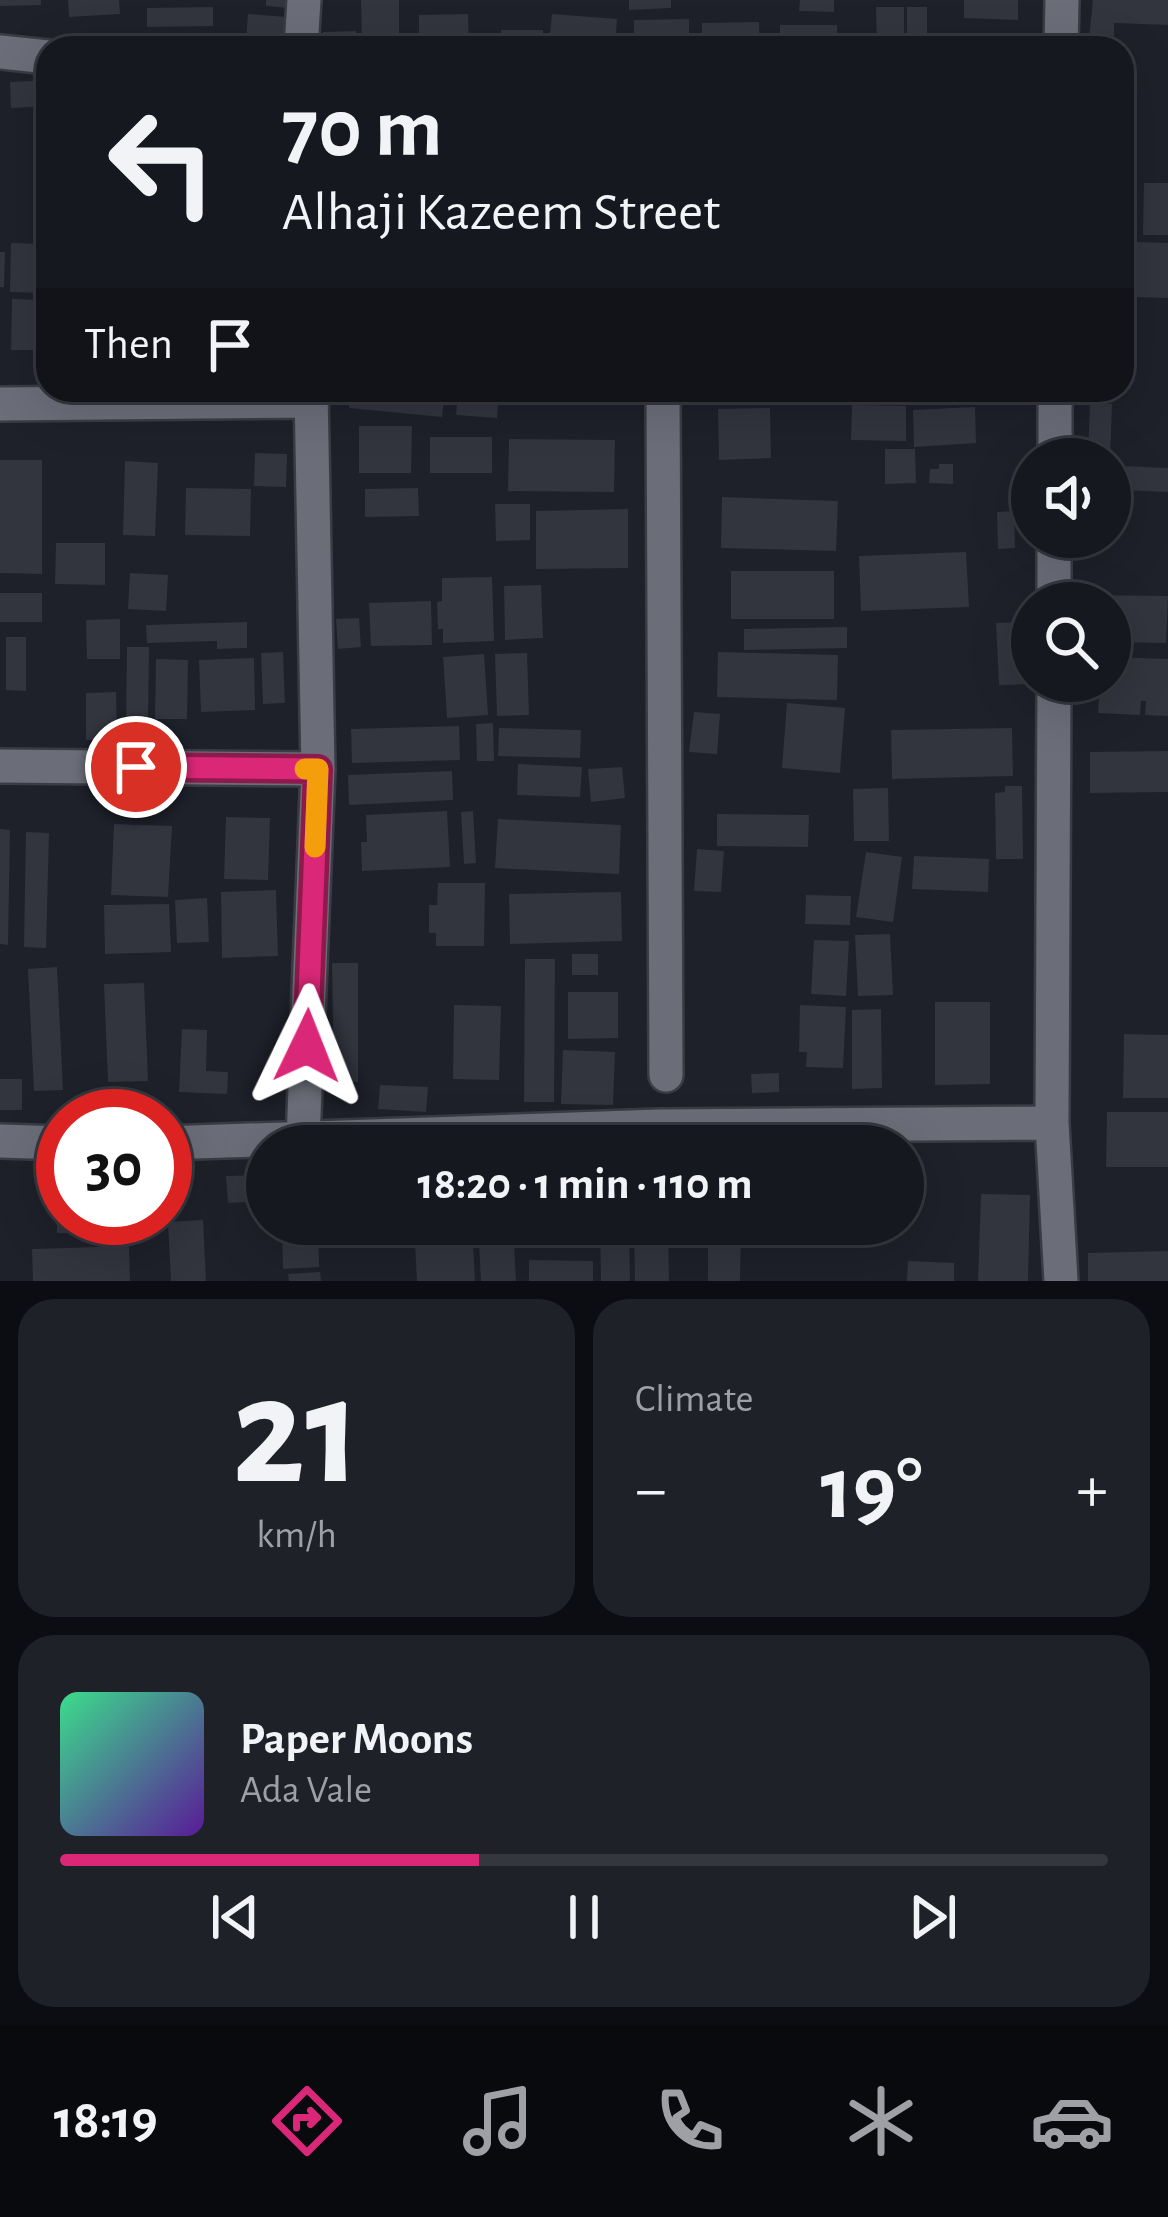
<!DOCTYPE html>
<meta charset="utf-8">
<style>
body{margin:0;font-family:"Alegreya Sans",sans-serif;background:#1f2129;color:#f1f3f6;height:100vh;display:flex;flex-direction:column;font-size:45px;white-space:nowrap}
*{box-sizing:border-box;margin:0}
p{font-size:39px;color:#9ea0a5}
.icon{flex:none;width:66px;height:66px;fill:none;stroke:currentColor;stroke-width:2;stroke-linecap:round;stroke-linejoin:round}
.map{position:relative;height:1281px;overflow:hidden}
.panel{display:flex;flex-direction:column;gap:18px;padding:18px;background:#0c0d12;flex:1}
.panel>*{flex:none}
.top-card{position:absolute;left:36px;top:36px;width:1098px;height:366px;border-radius:36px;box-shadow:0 12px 48px #0002,0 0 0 3px #35373e;background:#161820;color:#f1f3f6;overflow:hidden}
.controls{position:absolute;left:1011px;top:438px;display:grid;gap:24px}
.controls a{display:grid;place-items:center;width:120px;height:120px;border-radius:50%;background:#161820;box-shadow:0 12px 48px #0002,0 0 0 3px #35373e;font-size:60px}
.speed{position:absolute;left:36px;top:1089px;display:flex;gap:24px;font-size:60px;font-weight:700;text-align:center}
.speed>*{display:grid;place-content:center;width:156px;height:156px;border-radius:50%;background:#161820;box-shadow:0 12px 48px #0002,0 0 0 3px #35373e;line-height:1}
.speed .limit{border:18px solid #d22;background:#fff;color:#111}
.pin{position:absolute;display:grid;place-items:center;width:102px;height:102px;color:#fff;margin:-51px;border:6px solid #fff;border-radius:50%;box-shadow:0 3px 12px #0007}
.me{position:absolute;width:132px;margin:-66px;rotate:2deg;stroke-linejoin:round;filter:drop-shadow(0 0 9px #0008)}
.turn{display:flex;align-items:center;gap:42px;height:252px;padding:0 48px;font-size:54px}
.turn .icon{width:156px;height:156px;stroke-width:2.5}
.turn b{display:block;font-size:84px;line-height:102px}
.then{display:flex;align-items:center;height:114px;padding:0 48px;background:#0003;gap:24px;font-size:45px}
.big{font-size:90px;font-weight:700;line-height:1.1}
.panel .card{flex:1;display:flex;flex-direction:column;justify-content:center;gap:18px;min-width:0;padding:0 42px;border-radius:36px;background:#1f2129}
.panel .dial{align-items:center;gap:0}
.dial b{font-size:156px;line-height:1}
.song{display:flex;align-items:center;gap:36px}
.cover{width:144px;height:144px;border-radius:18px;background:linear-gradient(135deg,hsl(150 70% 55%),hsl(270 70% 35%))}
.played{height:12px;border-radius:6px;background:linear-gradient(90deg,#db2777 40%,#35373e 40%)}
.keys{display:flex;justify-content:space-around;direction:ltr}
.heat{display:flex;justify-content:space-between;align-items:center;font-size:66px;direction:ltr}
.panel .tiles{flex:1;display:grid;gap:18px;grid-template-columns:1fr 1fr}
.card:last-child{grid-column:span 2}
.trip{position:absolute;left:246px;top:1125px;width:678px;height:120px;border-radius:60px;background:#161820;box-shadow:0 12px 48px #0002,0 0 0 3px #35373e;font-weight:700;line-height:120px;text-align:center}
.tab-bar{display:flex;height:192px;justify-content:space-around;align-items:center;background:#090a0d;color:#9ea0a5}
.tab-bar .icon{width:84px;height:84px}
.tab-bar .on{color:#db2777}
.tab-bar b{font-size:54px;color:#f1f3f6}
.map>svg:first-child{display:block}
</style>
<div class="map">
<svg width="1168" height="1281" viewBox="0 0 1168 1281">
<rect width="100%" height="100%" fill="#1e202a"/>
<path fill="#32343e" d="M 0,0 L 41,0 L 41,5 L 0,6 Z
M 68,0 L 119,0 L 120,14 L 69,17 Z
M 266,0 L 289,0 L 288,8 L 266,6 Z
M 361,0 L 399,0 L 399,48 L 362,48 Z
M 629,0 L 671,0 L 671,8 L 629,10 Z
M 800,0 L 834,0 L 834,12 L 799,11 Z
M 964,0 L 1018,0 L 1018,20 L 964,18 Z
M 1093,0 L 1168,0 L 1168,25 L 1114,23 L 1114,48 L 1088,48 Z
M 213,7 L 213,26 L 147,27 L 147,8 Z
M 876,7 L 904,7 L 904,48 L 877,48 Z
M 907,7 L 927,7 L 927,48 L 907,48 Z
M 248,14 L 288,17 L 286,45 L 246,41 Z
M 468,14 L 469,48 L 419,48 L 419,15 Z
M 552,14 L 617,19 L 615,48 L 549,43 Z
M 689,19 L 689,48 L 634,48 L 634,20 Z
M 759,22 L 760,48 L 702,48 L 702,23 Z
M 780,25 L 837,25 L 837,48 L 780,48 Z
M 501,30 L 543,30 L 543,48 L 501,48 Z
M 356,31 L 357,48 L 323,48 L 323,32 Z
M 1122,51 L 1131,51 L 1130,89 L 1122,89 Z
M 48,80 L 48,106 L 11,108 L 10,82 Z
M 1144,183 L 1168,183 L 1168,235 L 1143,235 Z
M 1122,239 L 1132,240 L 1131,285 L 1122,285 Z
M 1136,242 L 1168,243 L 1168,298 L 1134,297 Z
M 11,243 L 44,244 L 43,293 L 10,292 Z
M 0,252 L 5,252 L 4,287 L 0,287 Z
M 12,299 L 44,300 L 43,350 L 11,350 Z
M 350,390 L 445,390 L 442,417 L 349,408 Z
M 458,390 L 499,390 L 497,418 L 456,415 Z
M 811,390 L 845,390 L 844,402 L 810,400 Z
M 850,390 L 958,390 L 958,401 L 850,401 Z
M 998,390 L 1019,390 L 1019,398 L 998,398 Z
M 1080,390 L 1110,390 L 1110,398 L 1081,399 Z
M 1090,403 L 1112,404 L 1110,459 L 1088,459 Z
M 852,405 L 906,406 L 906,441 L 851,440 Z
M 975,407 L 976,443 L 914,447 L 913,410 Z
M 770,408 L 771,458 L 719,460 L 718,409 Z
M 359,426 L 412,426 L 411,473 L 359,473 Z
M 430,437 L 492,437 L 492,473 L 430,473 Z
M 509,439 L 615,440 L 614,492 L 508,491 Z
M 885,449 L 915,449 L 916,483 L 885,484 Z
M 255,453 L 287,454 L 286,487 L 254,486 Z
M 0,460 L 42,460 L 42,574 L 0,573 Z
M 125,461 L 158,463 L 155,536 L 123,535 Z
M 939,464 L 953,464 L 953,484 L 929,483 L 930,469 L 939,469 Z
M 1121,466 L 1168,468 L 1168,492 L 1120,490 Z
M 186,488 L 251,489 L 250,536 L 185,535 Z
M 418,488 L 419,516 L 365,517 L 365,489 Z
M 722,497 L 838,501 L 836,551 L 721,548 Z
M 495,504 L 530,504 L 530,540 L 496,541 Z
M 628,509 L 628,568 L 536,569 L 536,511 Z
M 1014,511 L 1015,548 L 998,549 L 997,512 Z
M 56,543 L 105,543 L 105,585 L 55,584 Z
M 966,552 L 969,607 L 861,611 L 859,556 Z
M 731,571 L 834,571 L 834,619 L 731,619 Z
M 130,573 L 168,575 L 166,611 L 128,609 Z
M 492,577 L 494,641 L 443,643 L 443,629 L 438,629 L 437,602 L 442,601 L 442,578 Z
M 541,585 L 543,638 L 505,640 L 504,586 Z
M 0,593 L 42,593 L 42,622 L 0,622 Z
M 1098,595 L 1168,596 L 1166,643 L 1110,642 L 1110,603 L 1098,603 Z
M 431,601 L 432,645 L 371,646 L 369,603 Z
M 359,618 L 361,647 L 338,649 L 336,619 Z
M 120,619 L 120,659 L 87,659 L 86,620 Z
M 247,622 L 247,648 L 217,649 L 217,641 L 147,643 L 146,625 Z
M 1028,622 L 1031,684 L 999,685 L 996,623 Z
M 847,627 L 847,648 L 744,650 L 744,629 Z
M 6,637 L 26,637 L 26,691 L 6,690 Z
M 127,647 L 149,647 L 148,726 L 126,726 Z
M 283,652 L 285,703 L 263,704 L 261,653 Z
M 718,652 L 838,655 L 837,700 L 717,697 Z
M 527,653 L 529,715 L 497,716 L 495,654 Z
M 484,654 L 488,715 L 447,718 L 443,657 Z
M 1110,657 L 1168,659 L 1168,716 L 1145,715 L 1146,701 L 1141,701 L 1140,715 L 1098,713 L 1100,681 L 1110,681 Z
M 254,658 L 255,710 L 201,712 L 199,660 Z
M 156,659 L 188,660 L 187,719 L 155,719 Z
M 116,692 L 117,739 L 86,740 L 86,693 Z
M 787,703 L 845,708 L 840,773 L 782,768 Z
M 694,712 L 720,714 L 717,754 L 689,752 Z
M 493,723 L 494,761 L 477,761 L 476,724 Z
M 459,726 L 460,760 L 352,763 L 351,729 Z
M 499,728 L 581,730 L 580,758 L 498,756 Z
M 1012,728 L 1013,776 L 892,779 L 891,730 Z
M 1168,751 L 1168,792 L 1090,793 L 1090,752 Z
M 518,764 L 582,767 L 580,797 L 517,795 Z
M 622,767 L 625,798 L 591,802 L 588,769 Z
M 452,771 L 453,800 L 349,805 L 348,775 Z
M 1005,786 L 1022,786 L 1023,859 L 996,859 L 995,793 L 1005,792 Z
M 888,788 L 889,841 L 854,841 L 853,789 Z
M 447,811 L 450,867 L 362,871 L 361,842 L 367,842 L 366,815 Z
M 473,811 L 476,863 L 464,864 L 461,812 Z
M 717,814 L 809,815 L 808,847 L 717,846 Z
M 226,817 L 270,818 L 268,880 L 224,879 Z
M 498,819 L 621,825 L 619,874 L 495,868 Z
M 114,824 L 172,826 L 168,897 L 111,895 Z
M 0,829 L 10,830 L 8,945 L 0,944 Z
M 26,832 L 49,833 L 46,948 L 24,947 Z
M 697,849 L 724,851 L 721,892 L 694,891 Z
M 866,852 L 902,857 L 893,922 L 856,917 Z
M 914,856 L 989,859 L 988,892 L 912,889 Z
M 438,883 L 485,883 L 484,946 L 436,946 L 436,933 L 429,933 L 429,905 L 437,905 Z
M 276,890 L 278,956 L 222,958 L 221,892 Z
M 621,892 L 622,941 L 510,944 L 509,894 Z
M 806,895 L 851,896 L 850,925 L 805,924 Z
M 207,898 L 209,942 L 177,943 L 175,900 Z
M 169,904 L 171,952 L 105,954 L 104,905 Z
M 890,934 L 893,995 L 858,996 L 855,935 Z
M 814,940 L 849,941 L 846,996 L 811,994 Z
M 572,954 L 598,954 L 598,975 L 572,975 Z
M 525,959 L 555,959 L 554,1102 L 524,1102 Z
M 332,963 L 358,963 L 358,1082 L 334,1082 Z
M 57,967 L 63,1090 L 34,1091 L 28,969 Z
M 144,983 L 148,1081 L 108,1082 L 104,984 Z
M 568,992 L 618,992 L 618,1038 L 568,1039 Z
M 935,1002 L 990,1002 L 990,1084 L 935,1085 Z
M 454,1005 L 501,1006 L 499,1080 L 453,1079 Z
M 800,1005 L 846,1007 L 843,1068 L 806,1067 L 807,1052 L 799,1052 Z
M 881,1009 L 882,1088 L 852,1089 L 852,1010 Z
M 182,1029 L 207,1030 L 206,1071 L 228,1072 L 227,1094 L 179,1092 Z
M 1124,1034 L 1168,1035 L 1168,1098 L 1123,1098 Z
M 563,1050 L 615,1052 L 613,1105 L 561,1104 Z
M 779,1073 L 779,1092 L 752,1093 L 751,1074 Z
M 0,1079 L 22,1079 L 22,1110 L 0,1110 Z
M 380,1085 L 428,1087 L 426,1112 L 378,1109 Z
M 1107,1112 L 1168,1112 L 1168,1167 L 1106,1167 Z
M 267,1175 L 267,1201 L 228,1203 L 226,1176 Z
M 57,1193 L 63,1193 L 63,1218 L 84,1218 L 84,1233 L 57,1233 Z
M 981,1194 L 1030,1195 L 1028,1281 L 978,1281 Z
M 203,1220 L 206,1281 L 171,1281 L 168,1222 Z
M 282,1224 L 318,1224 L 319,1267 L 283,1269 Z
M 414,1224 L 472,1224 L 475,1281 L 417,1281 Z
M 478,1224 L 513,1224 L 516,1281 L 481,1281 Z
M 600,1224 L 629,1224 L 630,1281 L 601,1281 Z
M 634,1224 L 668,1224 L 669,1281 L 635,1281 Z
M 708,1224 L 741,1224 L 740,1281 L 708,1281 Z
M 129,1246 L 130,1281 L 33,1281 L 32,1249 Z
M 1168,1251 L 1168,1281 L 1088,1281 L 1088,1253 Z
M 529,1260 L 593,1261 L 593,1281 L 529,1281 Z
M 908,1261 L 954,1263 L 954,1281 L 907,1281 Z
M 320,1272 L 321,1281 L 289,1281 L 288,1274 Z"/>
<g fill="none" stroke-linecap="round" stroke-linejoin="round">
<g stroke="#3a3b44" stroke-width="38">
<path id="minor" d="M 301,48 L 304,0
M 1061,48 L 1062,0
M 0,52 L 48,57
M 311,390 L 318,769
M 663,390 L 666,1075
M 0,404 L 310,401
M 1055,459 L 1055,390
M 1054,603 L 1054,537
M 1054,681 L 1052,1123 L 1061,1281
M 0,766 L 318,769 L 303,1139
M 0,1141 L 63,1143
M 165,1143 L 660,1126 L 1052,1123"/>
</g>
<use href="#minor" stroke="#6b6d79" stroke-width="33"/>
</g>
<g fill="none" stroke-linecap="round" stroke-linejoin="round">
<g stroke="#8e194d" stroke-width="30">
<path id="route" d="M 136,767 L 318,769 L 307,1046"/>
</g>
<use href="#route" stroke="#db2777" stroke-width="21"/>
<path stroke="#f59e0b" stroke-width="21" d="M 305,769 L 318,769 L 315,847"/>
</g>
</svg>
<div class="controls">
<a><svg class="icon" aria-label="sound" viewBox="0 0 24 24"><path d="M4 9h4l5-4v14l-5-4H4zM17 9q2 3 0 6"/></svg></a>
<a><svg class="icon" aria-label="search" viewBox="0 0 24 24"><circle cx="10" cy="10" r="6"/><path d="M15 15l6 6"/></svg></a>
</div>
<div class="speed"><div class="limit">30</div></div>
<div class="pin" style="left:136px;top:767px;background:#d93025"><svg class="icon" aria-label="arrive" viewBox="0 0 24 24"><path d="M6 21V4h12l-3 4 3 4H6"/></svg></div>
<svg class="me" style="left:307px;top:1046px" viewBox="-20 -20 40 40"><path d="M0-17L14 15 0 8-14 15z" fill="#db2777" stroke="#fff" stroke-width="4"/></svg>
<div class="trip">18:20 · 1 min · 110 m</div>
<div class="top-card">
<div class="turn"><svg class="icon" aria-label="left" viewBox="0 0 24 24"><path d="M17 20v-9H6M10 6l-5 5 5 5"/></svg><div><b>70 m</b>Alhaji Kazeem Street</div></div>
<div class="then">Then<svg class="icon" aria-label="arrive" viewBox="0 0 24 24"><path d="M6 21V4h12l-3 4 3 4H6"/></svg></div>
</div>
</div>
<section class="panel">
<div class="tiles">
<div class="card dial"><b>21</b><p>km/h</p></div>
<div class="card"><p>Climate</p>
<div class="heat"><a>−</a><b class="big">19°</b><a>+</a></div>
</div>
<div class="card">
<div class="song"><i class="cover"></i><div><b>Paper Moons</b><p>Ada Vale</p></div></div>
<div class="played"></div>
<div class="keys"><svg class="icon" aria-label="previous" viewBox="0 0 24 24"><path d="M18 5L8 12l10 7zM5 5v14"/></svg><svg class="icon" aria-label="pause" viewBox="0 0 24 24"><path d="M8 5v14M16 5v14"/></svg><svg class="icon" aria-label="next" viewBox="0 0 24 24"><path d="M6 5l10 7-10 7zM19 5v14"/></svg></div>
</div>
</div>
</section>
<nav class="tab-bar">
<b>18:19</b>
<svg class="icon on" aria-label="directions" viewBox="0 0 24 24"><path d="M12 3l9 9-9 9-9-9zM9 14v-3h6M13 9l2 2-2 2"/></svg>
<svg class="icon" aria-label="music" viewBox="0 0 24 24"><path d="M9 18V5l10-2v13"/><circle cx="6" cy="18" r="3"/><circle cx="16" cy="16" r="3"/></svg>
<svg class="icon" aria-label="phone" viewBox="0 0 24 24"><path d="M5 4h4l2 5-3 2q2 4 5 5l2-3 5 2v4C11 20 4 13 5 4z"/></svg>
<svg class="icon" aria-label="climate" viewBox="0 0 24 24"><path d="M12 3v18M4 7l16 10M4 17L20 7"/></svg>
<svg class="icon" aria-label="car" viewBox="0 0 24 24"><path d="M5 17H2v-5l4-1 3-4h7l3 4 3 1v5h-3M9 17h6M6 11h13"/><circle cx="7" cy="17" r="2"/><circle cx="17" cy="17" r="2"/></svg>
</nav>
